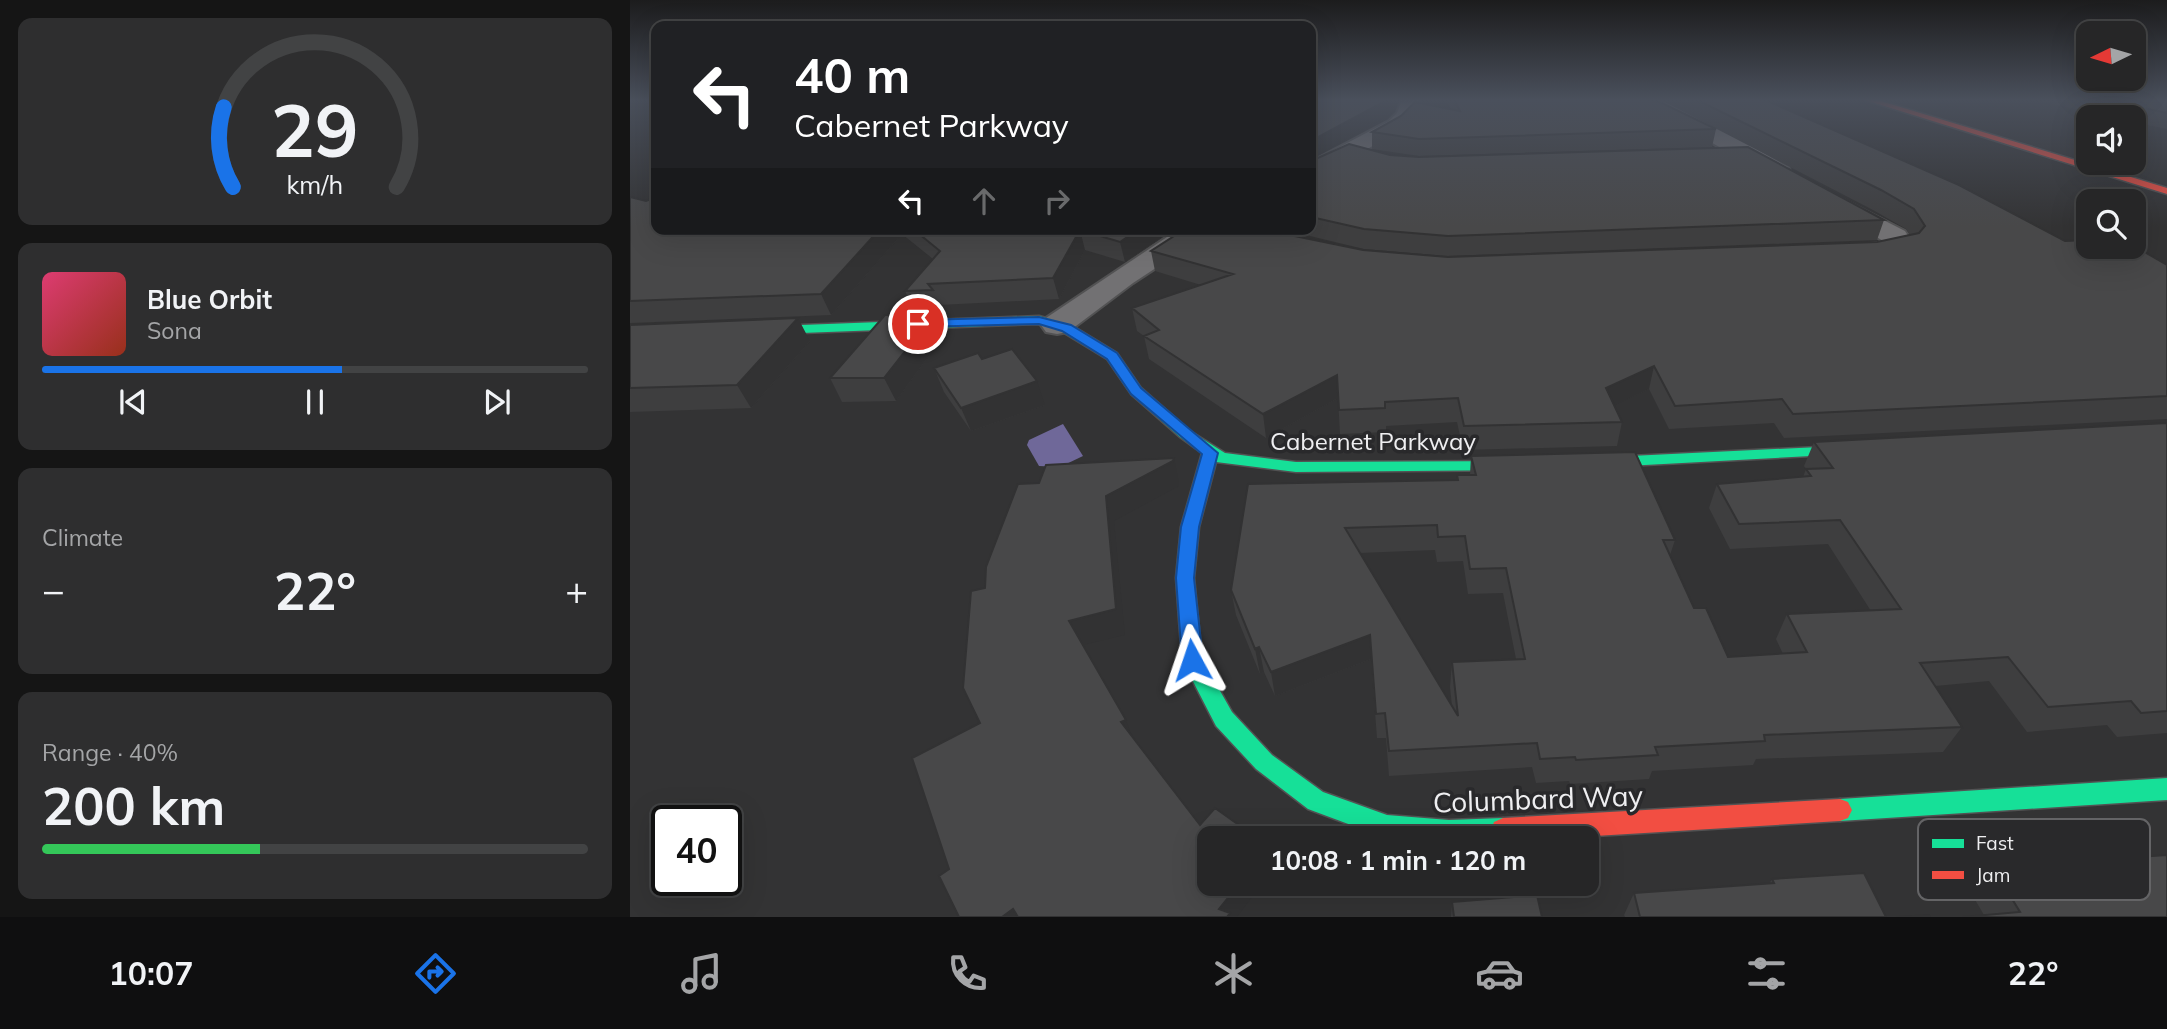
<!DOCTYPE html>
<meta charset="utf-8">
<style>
body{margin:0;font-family:Mulish,sans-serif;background:#2e2e2f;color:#f1f3f6;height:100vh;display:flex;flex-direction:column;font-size:26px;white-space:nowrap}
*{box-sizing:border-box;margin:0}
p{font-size:23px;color:#a4a5a7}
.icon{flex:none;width:38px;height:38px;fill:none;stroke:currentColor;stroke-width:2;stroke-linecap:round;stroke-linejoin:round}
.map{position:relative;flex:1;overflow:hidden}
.details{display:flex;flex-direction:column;gap:18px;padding:18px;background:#151515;width:630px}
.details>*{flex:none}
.guide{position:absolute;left:21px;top:21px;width:665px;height:214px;border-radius:14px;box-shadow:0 7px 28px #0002,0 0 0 2px #424344;background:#202124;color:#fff;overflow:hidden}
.needle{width:46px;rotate:265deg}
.buttons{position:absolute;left:1446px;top:21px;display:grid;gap:14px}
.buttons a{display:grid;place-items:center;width:70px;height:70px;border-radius:14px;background:#262627;box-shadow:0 7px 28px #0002,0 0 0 2px #424344;font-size:35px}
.speed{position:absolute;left:21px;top:805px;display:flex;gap:14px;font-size:35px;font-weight:700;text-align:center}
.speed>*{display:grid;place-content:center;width:91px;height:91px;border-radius:50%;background:#262627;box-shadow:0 7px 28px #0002,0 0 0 2px #424344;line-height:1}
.speed .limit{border:4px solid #111;border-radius:10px;background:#fff;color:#111}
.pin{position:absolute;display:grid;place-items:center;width:60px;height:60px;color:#fff;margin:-30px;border:4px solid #fff;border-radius:50%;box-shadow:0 2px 7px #0007}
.me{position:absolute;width:77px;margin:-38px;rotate:355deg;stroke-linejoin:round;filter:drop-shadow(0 0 5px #0008)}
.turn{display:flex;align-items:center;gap:24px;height:147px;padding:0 28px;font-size:32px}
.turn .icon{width:91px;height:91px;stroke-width:2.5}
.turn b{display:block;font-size:49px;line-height:60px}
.lanes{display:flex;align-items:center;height:66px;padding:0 28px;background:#0003;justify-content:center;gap:35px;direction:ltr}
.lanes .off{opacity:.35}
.big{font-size:52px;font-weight:700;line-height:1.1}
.details .card{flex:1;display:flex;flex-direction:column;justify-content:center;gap:10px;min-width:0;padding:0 24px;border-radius:14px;background:#2e2e2f}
.details .dial{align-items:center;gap:0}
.dial svg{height:182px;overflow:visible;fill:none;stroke:#424344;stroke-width:7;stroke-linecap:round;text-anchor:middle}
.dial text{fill:#f1f3f6;stroke:none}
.song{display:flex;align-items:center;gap:21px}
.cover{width:84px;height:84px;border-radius:10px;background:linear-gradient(135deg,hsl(340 70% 55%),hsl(10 70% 35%))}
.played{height:7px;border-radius:4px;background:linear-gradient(90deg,#1a73e8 55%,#424344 55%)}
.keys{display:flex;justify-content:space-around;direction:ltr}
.heat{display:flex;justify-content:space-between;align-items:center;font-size:38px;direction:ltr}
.charge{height:10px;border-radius:5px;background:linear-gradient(90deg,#34c759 40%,#424344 0)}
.trip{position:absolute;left:567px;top:826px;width:402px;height:70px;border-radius:14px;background:#262627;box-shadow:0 7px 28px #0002,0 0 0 2px #424344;font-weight:700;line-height:70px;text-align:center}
.tab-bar{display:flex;height:112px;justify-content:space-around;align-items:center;background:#0f0f10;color:#a4a5a7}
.tab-bar .icon{width:49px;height:49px}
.tab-bar .current{color:#1a73e8}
.tab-bar b{font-size:32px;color:#f1f3f6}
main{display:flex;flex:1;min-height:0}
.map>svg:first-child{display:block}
</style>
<main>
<section class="details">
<div class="card dial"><svg viewBox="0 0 100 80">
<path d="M14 69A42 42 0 1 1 86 69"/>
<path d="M14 69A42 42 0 0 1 10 34" stroke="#1a73e8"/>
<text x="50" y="56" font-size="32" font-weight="700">29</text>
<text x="50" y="72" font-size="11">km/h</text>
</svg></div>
<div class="card">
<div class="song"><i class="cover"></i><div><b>Blue Orbit</b><p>Sona</p></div></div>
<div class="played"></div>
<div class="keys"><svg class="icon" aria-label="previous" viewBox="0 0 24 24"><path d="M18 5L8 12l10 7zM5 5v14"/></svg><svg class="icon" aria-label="pause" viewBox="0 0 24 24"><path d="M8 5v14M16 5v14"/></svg><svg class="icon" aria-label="next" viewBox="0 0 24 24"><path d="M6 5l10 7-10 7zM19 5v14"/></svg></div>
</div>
<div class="card"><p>Climate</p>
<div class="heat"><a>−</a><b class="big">22°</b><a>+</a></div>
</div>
<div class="card"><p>Range · 40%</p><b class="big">200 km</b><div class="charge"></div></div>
</section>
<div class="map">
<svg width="1537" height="917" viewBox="0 0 1537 917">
<rect width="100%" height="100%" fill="#333334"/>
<path fill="#6f6899" d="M 433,424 L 453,456 L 430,467 L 409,466 L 397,445 L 399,440 Z"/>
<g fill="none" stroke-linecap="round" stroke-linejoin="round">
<g stroke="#525253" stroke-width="4">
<path id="street" d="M 772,99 L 790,99 L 786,115 L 773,129 L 689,176 L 681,178 L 681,162 L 759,121 L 767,113 Z
M 988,99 C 998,99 1010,98 1021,99 C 1058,104 1123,148 1158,167 L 1161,172 L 1158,177 L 1142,177 L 1049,124 L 990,103 Z
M 1206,196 L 1275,231 L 1284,245 C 1273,261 1236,263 1218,259 L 1214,253 L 1218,247 L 1255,242 L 1197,208 L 1194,203 L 1197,198 Z
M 549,229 L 580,229 L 576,235 L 503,283 L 438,332 L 427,334 L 416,332 L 411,325 L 416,318 Z"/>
</g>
<g stroke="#525253" stroke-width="3">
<path id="fast" d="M 409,316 L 441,325 L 487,353 L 511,388 L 560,431 L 595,453 L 666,462 L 898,461 L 900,465 L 892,470 L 666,472 L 586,462 L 569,527 L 564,578 L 572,659 L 602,712 L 642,755 L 693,792 L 757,815 L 819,820 L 873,818 L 882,822 L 885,830 L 882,838 L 756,838 L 686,812 L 678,809 L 626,769 L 586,726 L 552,660 L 546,578 L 551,527 L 572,453 L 550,437 L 501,394 L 477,359 L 431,331 L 408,324 L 122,335 L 116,331 L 122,327 Z
M 1231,445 L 1237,447 L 1239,450 L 1237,453 L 959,468 L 951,463 L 959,458 Z
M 1537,778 L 1537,800 L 1210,821 L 1202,818 L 1198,810 L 1202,802 L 1210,799 Z"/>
</g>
<g stroke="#525253" stroke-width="3">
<path id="jam" d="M 1232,99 L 1244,99 L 1537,188 L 1537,194 Z
M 1210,799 L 1218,802 L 1222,810 L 1218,818 L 1210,821 L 932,838 L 864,838 L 861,830 L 864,822 L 873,818 Z"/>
</g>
<use href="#street" fill="#727173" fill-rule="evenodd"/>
<use href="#fast" fill="#16e098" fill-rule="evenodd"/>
<use href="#jam" fill="#f24e42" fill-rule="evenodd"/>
</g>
<path fill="#3e3e3f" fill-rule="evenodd" d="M 816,99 L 1020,99 L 1086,129 L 1082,147 L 789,156 L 742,149 L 742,132 L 821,110 Z
M 1029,99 L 1133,99 L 1435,241 L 1537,265 L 1537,419 L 1154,438 L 1144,423 L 1039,429 L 1019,389 L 984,405 L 992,422 L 987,446 L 833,450 L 827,422 L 756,426 L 756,432 L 710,434 L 708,398 L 636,438 L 519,359 L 514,336 L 507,331 L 502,308 L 571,285 L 525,271 L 521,251 L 650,233 L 733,250 L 818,257 L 1247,242 L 1280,235 L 1276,229 L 1243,210 Z
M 1400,99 L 1537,99 L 1537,129 L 1503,122 L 1503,117 L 1483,117 Z
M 760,155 L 1254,220 L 1247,240 L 817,256 L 734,249 L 651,229 L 681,229 L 681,161 Z
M 0,197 L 16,201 L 26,229 L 544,229 L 495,262 L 455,250 L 429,299 L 309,305 L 311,312 L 285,313 L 275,291 L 303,259 L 272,234 L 201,315 L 0,323 Z
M 0,325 L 180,341 L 121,408 L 0,412 Z
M 314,335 L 266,401 L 212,402 L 200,378 Z
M 352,359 L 415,405 L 341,431 L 314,392 L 304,368 Z
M 1537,423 L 1537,733 L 1487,737 L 1477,725 L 1397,732 L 1359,681 L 1305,686 L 1332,727 L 1313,752 L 1126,759 L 1123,765 L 1022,771 L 1019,779 L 940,784 L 939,781 L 906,783 L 902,767 L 759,776 L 756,738 L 747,738 L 741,659 L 645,696 L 634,672 L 630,674 L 606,615 L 601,590 L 618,484 L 827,480 L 827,475 L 840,475 L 841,456 L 1045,540 L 1040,555 L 1064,608 L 1098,657 L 1153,654 L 1146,639 L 1157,614 L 1241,611 L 1198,544 L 1100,549 L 1079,508 L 1087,484 L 1173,477 L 1176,469 L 1174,466 L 1184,442 ZM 805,550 L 807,562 L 833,561 L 838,594 L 873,593 L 886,659 L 822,662 L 820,687 L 822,706 L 729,553 Z
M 1437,862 L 1537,917 L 1354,915 L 1337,886 L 1360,863 Z
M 1142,879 L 1256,917 L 995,917 L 994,915 L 1004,893 L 1139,884 Z
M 822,902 L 912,917 L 821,917 Z"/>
<path fill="#323233" d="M 759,99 L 763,99 L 763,113 L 681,159 L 681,141 Z
M 250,229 L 270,229 L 272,234 L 201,315 L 191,294 Z
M 509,229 L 544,229 L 495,262 L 490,242 Z
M 450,230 L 455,250 L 429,299 L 423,278 Z
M 305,313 L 314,335 L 266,401 L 254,378 Z
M 168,318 L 180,341 L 121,408 L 107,385 Z
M 1024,366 L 1019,389 L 972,411 L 976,388 Z
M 707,375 L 708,398 L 636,438 L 633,414 Z
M 407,381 L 415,405 L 341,431 L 331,408 Z
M 544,458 L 549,483 L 549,486 L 484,521 L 495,635 L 449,646 L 439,621 L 476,496 Z
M 740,635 L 741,659 L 645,696 L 641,672 Z
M 629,647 L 634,672 L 630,674 L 625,649 Z
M 496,720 L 505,744 L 491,722 Z
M 609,884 L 632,884 L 607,917 L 592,917 L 589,909 Z
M 383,909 L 389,917 L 372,917 Z"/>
<path fill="#484849" stroke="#323233" stroke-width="2" fill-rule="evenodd" d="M 681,99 L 759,99 L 681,141 Z
M 824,99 L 1020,99 L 1032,103 L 1086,129 L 789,139 L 742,132 L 771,116 L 785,102 L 830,111 Z
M 1065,99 L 1133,99 L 1329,185 L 1435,241 L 1458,240 L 1458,247 L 1506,247 L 1537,265 L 1537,396 L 1163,414 L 1152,399 L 1045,406 L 1024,366 L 976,388 L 992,422 L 834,426 L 828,398 L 755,402 L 755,408 L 709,410 L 707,375 L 633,414 L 514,336 L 529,330 L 502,308 L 603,274 L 521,251 L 555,229 L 638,229 L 650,233 L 733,250 L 818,257 L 1247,242 L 1289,233 L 1295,226 L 1284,209 L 1251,190 Z
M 1472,99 L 1537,99 L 1537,113 Z
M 719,144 L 760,155 L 789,157 L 1118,147 L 1254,220 L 818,236 L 734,229 L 681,217 L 681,161 Z
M 0,197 L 16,201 L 26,197 L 26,229 L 250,229 L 191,294 L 0,301 Z
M 283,229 L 509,229 L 490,242 L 450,230 L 423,278 L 298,284 L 303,290 L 275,291 L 310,251 Z
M 305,313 L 254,378 L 200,378 L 255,315 Z
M 168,318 L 107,385 L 0,388 L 0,325 Z
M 382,349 L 407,381 L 331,408 L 304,368 L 348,353 L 352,359 Z
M 1537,423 L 1537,711 L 1511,713 L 1501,701 L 1418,707 L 1378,657 L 1290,663 L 1332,727 L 1134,735 L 1135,741 L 1025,747 L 1028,755 L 946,760 L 945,757 L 910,759 L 907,743 L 759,751 L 755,713 L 746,714 L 740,635 L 641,672 L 629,647 L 625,649 L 601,590 L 618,484 L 828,480 L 827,475 L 846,475 L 841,456 L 1005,452 L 1045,540 L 1033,540 L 1064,608 L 1076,608 L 1098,657 L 1177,652 L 1157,614 L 1271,609 L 1210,520 L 1109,524 L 1087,484 L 1181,476 L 1176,469 L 1203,468 L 1184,442 ZM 807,525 L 808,537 L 835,536 L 840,569 L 876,568 L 895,659 L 822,662 L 828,716 L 715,528 Z
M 544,458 L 543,461 L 476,496 L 486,609 L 439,621 L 496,720 L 491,722 L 570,825 L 585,808 L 627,838 L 579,838 L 579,884 L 609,884 L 589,909 L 600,913 L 597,917 L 388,917 L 383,909 L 372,917 L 329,917 L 309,876 L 319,869 L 282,758 L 350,723 L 333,688 L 341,591 L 355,588 L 356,567 L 388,484 L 409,483 L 416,465 Z
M 1537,855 L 1537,917 L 1333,917 L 1390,912 L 1360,863 L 1433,856 L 1437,862 Z
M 1234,873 L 1256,917 L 1010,917 L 1004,893 L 1144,883 L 1142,879 Z
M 907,895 L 912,917 L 824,917 L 822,902 Z
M 1299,915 L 1300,917 L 1267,917 Z"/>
<linearGradient id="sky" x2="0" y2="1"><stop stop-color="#1c1c1d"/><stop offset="0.44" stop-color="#4a505c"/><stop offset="1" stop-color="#4a505c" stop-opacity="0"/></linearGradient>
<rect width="1537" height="227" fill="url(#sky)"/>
<path fill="#1a73e8" stroke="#114b97" stroke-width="2" d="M 409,317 L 441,325 L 487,353 L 511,388 L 588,453 L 569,527 L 564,578 L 573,660 L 570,666 L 562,669 L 555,666 L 552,660 L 546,578 L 551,527 L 572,454 L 501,394 L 477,359 L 432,331 L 409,324 L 288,327 L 281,324 L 288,320 Z"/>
<g text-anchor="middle" stroke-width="7" stroke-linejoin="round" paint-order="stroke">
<g font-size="24" fill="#eeeef0" stroke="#29292b">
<text x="743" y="450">Cabernet Parkway</text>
</g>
<g font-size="28" fill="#eeeef0" stroke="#29292b">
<text transform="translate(908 799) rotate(-2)" y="10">Columbard Way</text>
</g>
</g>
<rect x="1288" y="819" width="232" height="81" rx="10" fill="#29292b" stroke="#646466" stroke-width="2"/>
<rect x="1302" y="839" width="32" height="9" fill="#16e098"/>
<rect x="1302" y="871" width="32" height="8" fill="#f24e42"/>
<g font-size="19" fill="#eeeef0">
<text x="1346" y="850">Fast</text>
<text x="1346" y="882">Jam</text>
</g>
</svg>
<div class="buttons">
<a><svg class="needle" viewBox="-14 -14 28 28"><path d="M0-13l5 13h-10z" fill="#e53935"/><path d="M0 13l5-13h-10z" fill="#a4a5a7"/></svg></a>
<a><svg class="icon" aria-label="sound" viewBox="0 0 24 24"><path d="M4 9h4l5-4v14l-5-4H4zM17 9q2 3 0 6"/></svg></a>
<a><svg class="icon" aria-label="search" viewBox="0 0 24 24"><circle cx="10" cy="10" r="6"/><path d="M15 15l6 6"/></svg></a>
</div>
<div class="speed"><div class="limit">40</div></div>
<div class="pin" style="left:288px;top:324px;background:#d93025"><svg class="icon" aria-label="arrive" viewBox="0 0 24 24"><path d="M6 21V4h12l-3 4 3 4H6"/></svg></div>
<svg class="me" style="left:562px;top:660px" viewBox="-20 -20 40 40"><path d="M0-17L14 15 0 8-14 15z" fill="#1a73e8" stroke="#fff" stroke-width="4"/></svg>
<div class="trip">10:08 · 1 min · 120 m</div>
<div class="guide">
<div class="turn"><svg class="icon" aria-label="left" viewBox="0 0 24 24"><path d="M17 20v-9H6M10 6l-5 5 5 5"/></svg><div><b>40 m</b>Cabernet Parkway</div></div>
<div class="lanes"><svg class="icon" aria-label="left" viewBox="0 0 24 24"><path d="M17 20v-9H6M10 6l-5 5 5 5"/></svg><svg class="icon off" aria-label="ahead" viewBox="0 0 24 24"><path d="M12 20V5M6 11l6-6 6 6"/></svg><svg class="icon off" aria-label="right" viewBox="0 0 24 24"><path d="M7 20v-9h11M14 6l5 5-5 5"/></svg></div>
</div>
</div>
</main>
<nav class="tab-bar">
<b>10:07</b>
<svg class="icon current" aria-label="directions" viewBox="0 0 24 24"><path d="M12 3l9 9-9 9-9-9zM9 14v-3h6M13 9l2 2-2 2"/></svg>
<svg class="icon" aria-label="music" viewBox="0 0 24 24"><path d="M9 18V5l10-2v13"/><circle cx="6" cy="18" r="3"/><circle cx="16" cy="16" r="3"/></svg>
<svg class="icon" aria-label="phone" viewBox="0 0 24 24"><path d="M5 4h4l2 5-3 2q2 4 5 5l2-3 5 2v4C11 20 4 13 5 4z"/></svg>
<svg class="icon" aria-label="climate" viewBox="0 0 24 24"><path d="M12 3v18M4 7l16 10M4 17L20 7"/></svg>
<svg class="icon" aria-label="car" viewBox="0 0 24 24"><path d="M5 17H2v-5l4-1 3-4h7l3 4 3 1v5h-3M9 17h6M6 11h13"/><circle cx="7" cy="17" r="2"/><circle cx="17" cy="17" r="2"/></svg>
<svg class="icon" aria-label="filters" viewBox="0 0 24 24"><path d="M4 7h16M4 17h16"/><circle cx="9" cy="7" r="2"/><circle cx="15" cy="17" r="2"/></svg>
<b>22°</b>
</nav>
